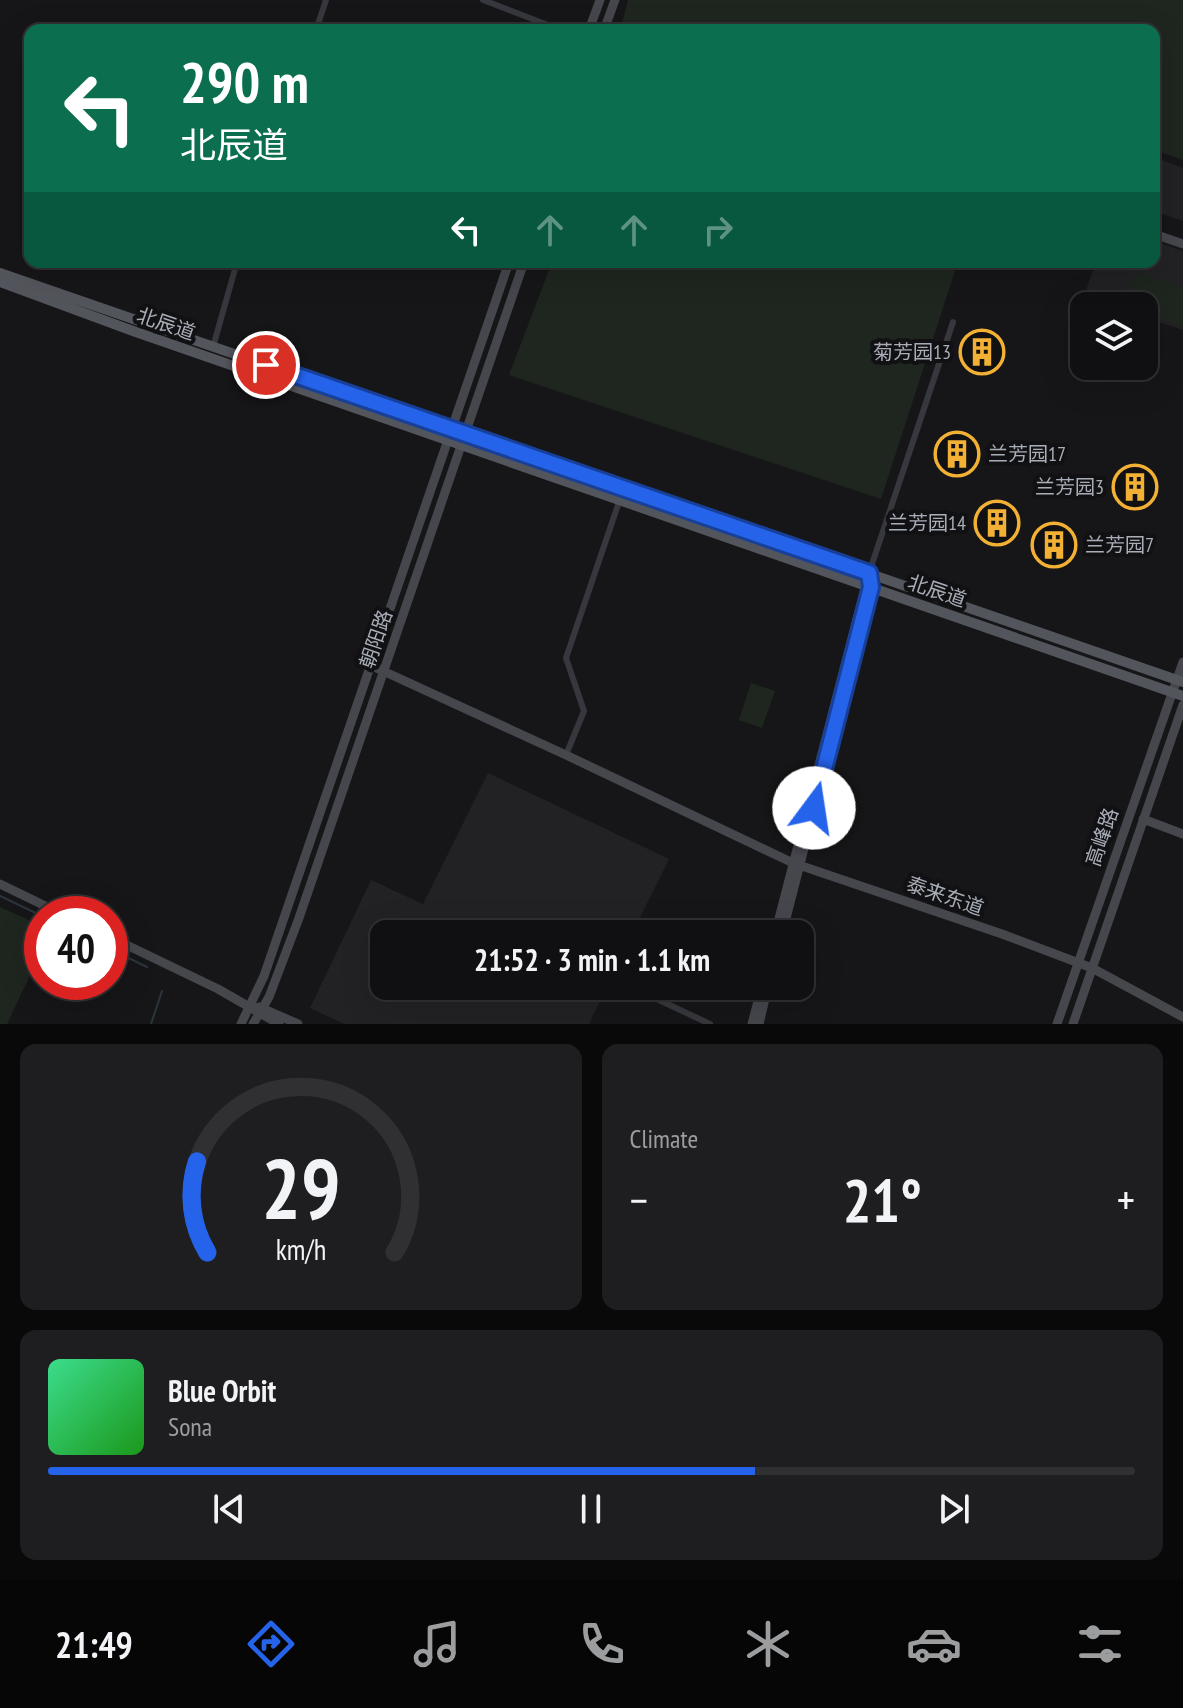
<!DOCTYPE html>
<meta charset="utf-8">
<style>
body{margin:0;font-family:"PT Sans Narrow","Noto Sans SC",sans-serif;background:#1e1e20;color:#f1f3f6;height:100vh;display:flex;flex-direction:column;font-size:30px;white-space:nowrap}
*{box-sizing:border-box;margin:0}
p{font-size:26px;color:#9c9d9f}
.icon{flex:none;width:44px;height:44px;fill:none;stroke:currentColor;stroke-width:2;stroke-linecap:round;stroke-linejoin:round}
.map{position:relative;height:1024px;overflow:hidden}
.side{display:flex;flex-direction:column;gap:20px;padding:20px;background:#09090a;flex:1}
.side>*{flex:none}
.guide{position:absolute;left:24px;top:24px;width:1136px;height:244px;border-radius:16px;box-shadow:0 8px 32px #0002,0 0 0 2px #303032;background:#0b6e4f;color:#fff;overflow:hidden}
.tools{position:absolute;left:1070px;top:292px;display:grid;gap:16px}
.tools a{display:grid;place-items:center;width:88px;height:88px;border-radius:16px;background:#101012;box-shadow:0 8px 32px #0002,0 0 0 2px #303032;font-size:40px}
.speed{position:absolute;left:24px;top:896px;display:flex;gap:16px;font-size:40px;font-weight:700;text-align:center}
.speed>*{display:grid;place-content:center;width:104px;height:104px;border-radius:50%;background:#101012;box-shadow:0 8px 32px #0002,0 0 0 2px #303032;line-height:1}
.speed .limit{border:12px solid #d22;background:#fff;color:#111}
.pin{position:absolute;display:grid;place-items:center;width:68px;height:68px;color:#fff;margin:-34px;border:4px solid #fff;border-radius:50%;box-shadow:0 2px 8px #0007}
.me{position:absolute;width:88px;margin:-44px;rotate:14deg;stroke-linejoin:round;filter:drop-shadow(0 0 6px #0008)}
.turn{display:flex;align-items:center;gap:28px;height:168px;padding:0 24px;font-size:36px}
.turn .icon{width:104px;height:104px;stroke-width:2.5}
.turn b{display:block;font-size:56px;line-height:68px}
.lanes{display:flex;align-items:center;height:76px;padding:0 24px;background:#0003;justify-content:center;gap:40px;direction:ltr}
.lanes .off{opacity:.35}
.big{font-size:60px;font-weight:800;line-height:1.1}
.side .widget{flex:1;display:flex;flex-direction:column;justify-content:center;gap:12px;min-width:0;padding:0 28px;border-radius:16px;background:#1e1e20}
.side .dial{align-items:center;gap:0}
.dial svg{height:208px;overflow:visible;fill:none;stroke:#303032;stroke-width:7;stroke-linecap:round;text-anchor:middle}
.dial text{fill:#f1f3f6;stroke:none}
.song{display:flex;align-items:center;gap:24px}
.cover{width:96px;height:96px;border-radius:12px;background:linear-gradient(135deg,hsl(150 70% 55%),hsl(120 70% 35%))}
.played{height:8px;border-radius:4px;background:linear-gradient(90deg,#2563eb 65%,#303032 65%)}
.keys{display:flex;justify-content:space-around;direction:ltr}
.heat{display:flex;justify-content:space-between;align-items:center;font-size:44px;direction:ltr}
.side .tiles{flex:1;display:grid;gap:20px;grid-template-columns:1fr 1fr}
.widget:last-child{grid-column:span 2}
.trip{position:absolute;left:370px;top:920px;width:444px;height:80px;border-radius:16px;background:#101012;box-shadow:0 8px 32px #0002,0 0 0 2px #303032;font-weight:800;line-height:80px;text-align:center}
.tab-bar{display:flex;height:128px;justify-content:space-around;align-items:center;background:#060607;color:#9c9d9f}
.tab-bar .icon{width:56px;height:56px}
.tab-bar .active{color:#2563eb}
.tab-bar b{font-size:36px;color:#f1f3f6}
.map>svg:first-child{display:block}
</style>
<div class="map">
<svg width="1183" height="1024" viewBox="0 0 1183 1024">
<rect width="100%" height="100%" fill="#161618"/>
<path fill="#222225" d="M 1154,157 L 1183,168 L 1183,221 L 1154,211 Z
M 1154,241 L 1183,251 L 1183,330 L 1144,317 L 1144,306 L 1112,306 L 1084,296 L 1096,262 L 1154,262 Z
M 488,773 L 669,859 L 632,934 L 384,934 L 384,986 L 607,986 L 589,1024 L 344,1024 L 310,1008 L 371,880 L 423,904 Z"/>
<path fill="#1e261f" d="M 628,0 L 1183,0 L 1183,160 L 1154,150 L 1154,30 L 620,30 Z
M 552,262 L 934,262 L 955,271 L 881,499 L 509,375 Z
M 1134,271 L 1183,288 L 1183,327 L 1144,313 L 1144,306 L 1130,306 L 1126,293 L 1131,283 L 1138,278 L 1133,276 Z
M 751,683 L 775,691 L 762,728 L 739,720 Z
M 0,907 L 42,926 L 42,950 L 7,1024 L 0,1024 Z"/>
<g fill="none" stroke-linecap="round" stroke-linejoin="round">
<path stroke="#2c353c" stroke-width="2" d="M 0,896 L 42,916
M 110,949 L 147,967
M 151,1024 L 162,991"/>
<path stroke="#37383d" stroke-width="6" d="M 483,0 L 561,30
M 316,30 L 326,0
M 213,347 L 237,262
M 869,573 L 953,322
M 566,755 L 584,711 L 566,658 L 620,499
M 629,986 L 710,1024"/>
<path stroke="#45474d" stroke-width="9" d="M 589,30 L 600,0
M 604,30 L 615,0
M 1154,234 L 1183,244
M 370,665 L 566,755 L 793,863 L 1002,934 L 1092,968 L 1183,1017
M 832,737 L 871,587 L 870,581
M 1143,819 L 1183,834
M 0,884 L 62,914
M 775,934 L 869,573
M 782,934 L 807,837
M 110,937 L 218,989 L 279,1024
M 259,1007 L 298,1024
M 241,1024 L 264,976 L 509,262
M 253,1024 L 269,997 L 299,918 L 524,262
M 752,1024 L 762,986
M 759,1024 L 768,986
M 1057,1024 L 1183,662
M 1073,1024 L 1183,705"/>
<path stroke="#53555c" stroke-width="10" d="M 0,273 L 1183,682
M 0,282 L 133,331 L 1183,696"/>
</g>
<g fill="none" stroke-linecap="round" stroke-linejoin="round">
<g stroke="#184099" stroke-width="20">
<path id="route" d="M 266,365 L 869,573 L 871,587 L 814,808"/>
</g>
<use href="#route" stroke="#2563eb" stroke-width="14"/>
</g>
<defs>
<g id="building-ring" transform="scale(2.3)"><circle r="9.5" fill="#111113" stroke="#f2b134" stroke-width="1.5"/><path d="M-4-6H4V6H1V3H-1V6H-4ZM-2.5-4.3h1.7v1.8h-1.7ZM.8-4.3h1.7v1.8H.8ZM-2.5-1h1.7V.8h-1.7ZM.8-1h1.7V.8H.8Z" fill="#f2b134"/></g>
</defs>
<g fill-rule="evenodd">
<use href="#building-ring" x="982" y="352"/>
<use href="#building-ring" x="957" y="454"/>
<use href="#building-ring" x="1135" y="487"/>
<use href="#building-ring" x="997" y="523"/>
<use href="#building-ring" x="1054" y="545"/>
</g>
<g text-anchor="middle" stroke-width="8" stroke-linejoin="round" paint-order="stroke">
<g font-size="20" fill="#a8adb8" stroke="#111113">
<text transform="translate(166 324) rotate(19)" y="7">北辰道</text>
<text transform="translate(937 591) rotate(19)" y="7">北辰道</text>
<text transform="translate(376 639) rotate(-71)" y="7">朝阳路</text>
<text transform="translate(1102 837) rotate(-71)" y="7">高峰路</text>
<text transform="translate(945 896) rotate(19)" y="7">泰来东道</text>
</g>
<g font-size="20" fill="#a8adb8" stroke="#111113" text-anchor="end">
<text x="951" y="359">菊芳园13</text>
<text x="988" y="461" text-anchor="start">兰芳园17</text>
<text x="1104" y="494">兰芳园3</text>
<text x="966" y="530">兰芳园14</text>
<text x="1085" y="552" text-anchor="start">兰芳园7</text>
</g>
</g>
</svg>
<div class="tools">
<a><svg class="icon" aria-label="layers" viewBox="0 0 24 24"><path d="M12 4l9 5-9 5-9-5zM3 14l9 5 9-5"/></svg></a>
</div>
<div class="speed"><div class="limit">40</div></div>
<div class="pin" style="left:266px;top:365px;background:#d93025"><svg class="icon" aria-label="arrive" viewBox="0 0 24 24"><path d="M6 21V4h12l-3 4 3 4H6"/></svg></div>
<svg class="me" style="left:814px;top:808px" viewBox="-20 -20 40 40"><circle r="19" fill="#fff"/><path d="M0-13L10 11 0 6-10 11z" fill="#2563eb"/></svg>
<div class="trip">21:52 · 3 min · 1.1 km</div>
<div class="guide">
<div class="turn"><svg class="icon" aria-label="left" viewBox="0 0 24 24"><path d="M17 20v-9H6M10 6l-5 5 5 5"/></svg><div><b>290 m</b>北辰道</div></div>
<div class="lanes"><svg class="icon" aria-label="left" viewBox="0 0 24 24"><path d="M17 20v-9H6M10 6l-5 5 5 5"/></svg><svg class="icon off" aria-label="ahead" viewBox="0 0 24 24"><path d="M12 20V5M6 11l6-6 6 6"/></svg><svg class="icon off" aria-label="ahead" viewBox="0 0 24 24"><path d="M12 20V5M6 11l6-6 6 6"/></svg><svg class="icon off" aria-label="right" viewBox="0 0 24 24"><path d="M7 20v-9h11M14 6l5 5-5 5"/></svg></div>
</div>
</div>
<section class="side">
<div class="tiles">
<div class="widget dial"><svg viewBox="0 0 100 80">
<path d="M14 69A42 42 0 1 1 86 69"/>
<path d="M14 69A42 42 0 0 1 10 34" stroke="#2563eb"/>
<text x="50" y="56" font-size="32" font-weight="700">29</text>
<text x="50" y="72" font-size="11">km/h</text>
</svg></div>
<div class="widget"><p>Climate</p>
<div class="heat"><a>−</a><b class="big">21°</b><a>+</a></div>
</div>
<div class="widget">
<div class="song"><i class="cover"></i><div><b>Blue Orbit</b><p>Sona</p></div></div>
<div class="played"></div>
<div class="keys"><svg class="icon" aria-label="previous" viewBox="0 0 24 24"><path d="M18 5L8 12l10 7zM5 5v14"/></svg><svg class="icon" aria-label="pause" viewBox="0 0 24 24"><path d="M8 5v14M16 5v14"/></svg><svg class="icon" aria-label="next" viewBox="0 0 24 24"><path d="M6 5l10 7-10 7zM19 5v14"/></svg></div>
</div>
</div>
</section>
<nav class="tab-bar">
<b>21:49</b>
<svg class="icon active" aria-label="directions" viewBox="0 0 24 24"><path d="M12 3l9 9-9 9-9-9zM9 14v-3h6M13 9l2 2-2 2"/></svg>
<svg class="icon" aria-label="music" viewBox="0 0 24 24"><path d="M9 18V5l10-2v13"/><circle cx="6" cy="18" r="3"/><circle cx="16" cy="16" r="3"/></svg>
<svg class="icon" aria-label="phone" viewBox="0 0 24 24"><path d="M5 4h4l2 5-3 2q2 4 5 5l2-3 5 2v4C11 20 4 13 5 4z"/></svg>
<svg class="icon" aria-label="climate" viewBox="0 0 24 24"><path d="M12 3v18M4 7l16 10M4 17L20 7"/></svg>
<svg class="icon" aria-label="car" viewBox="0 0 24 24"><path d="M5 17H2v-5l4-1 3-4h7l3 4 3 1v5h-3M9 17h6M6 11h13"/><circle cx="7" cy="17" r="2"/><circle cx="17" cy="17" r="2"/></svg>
<svg class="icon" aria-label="filters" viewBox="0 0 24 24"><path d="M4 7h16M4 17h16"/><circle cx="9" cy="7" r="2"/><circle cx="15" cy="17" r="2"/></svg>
</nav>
